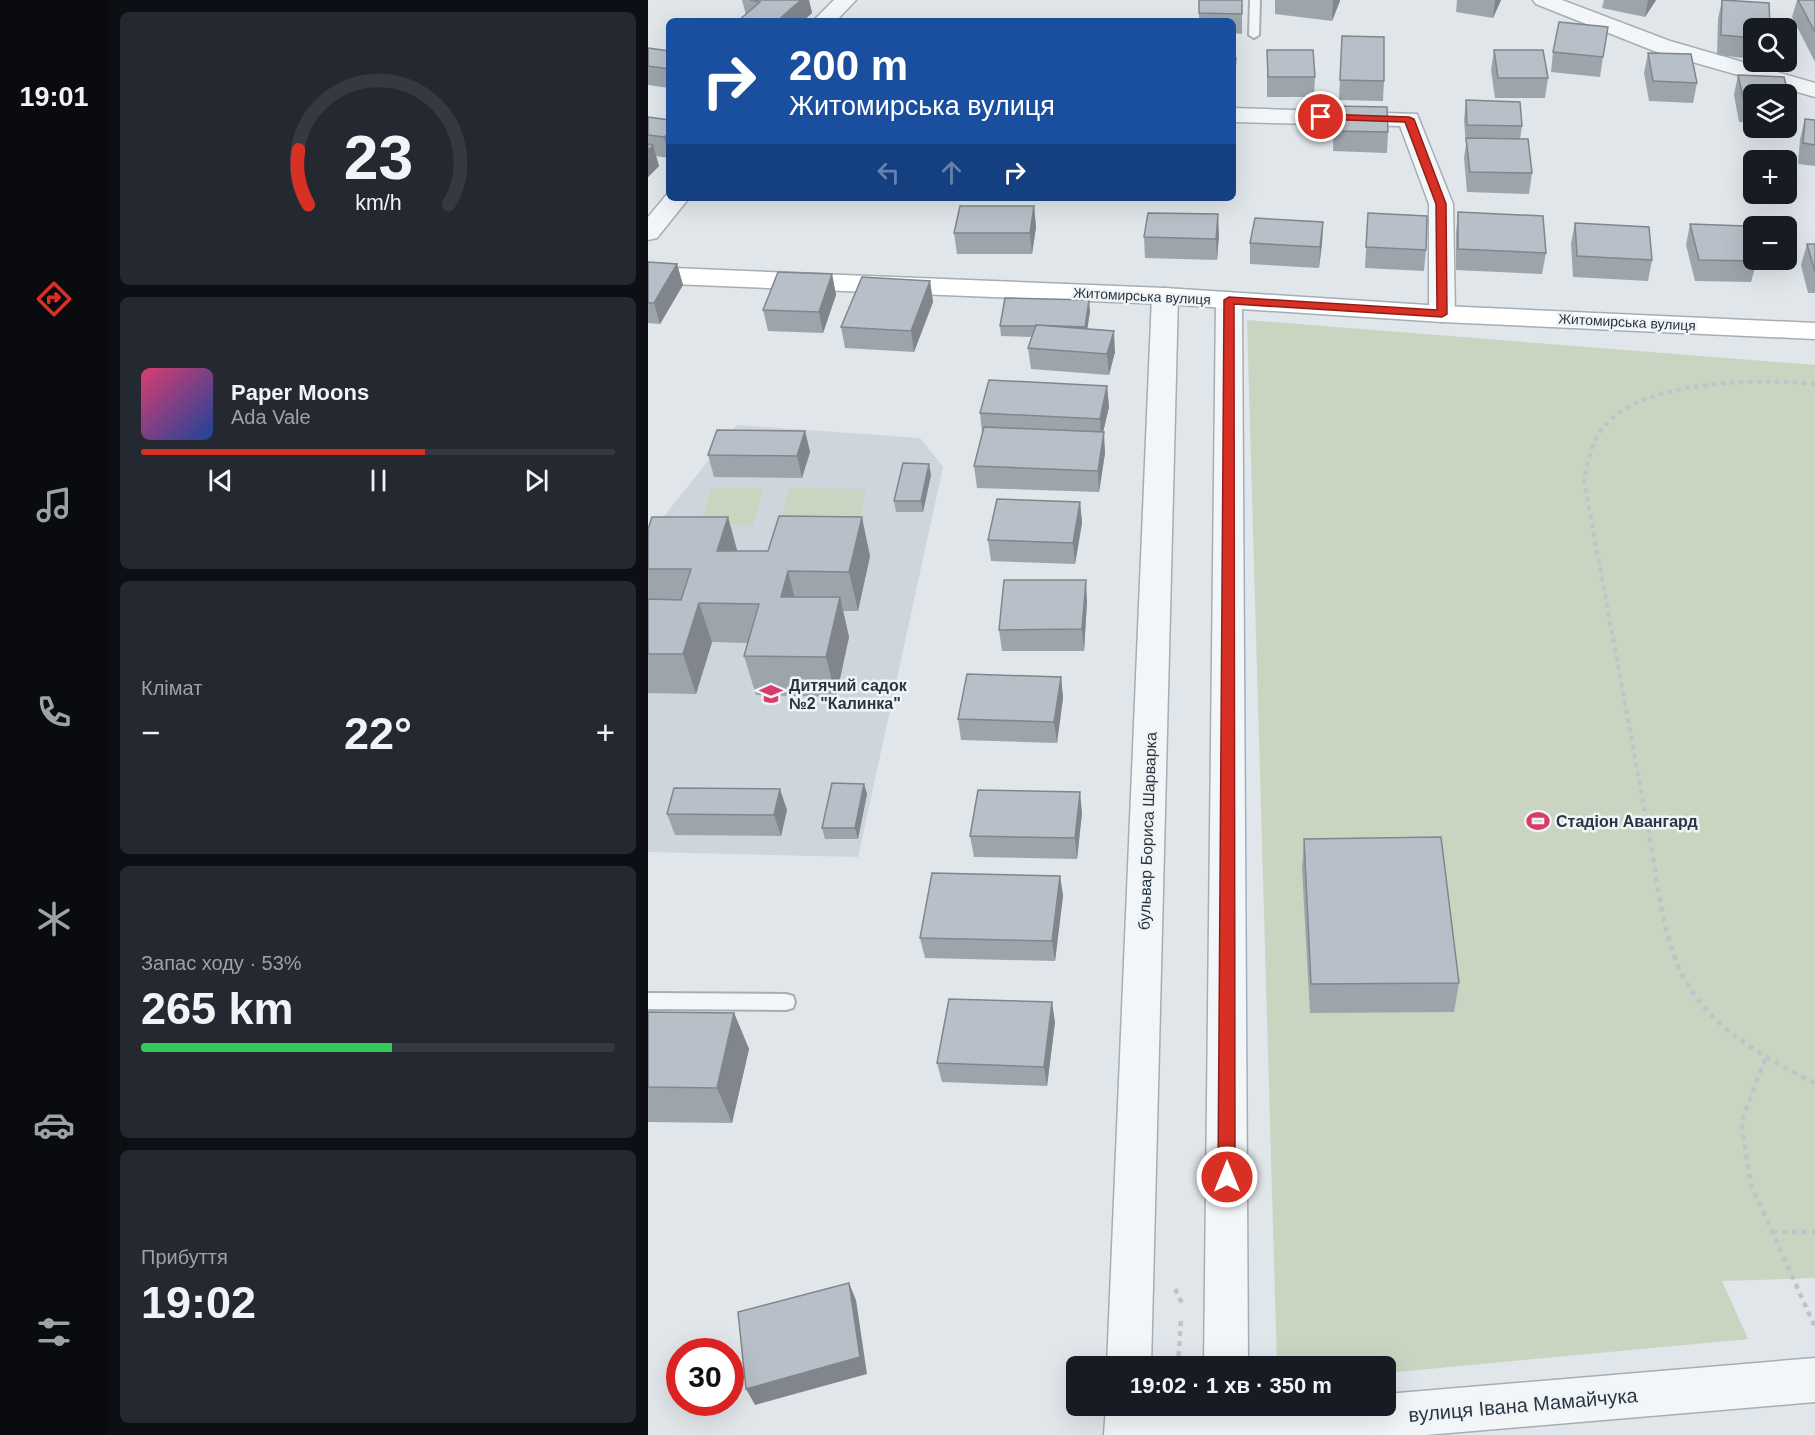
<!DOCTYPE html>
<html lang="uk">
<meta charset="utf-8">
<style>
body{margin:0;font-family:Arial,sans-serif;background:#242831;color:#f1f3f6;height:100vh;display:flex;flex-direction:column;font-size:22px;white-space:nowrap}
*{box-sizing:border-box;margin:0}
p{font-size:20px;color:#9ea1a6}
.icon{flex:none;width:33px;height:33px;fill:none;stroke:currentColor;stroke-width:2;stroke-linecap:round;stroke-linejoin:round}
.map{position:relative;flex:1;overflow:hidden}
.panel{display:flex;flex-direction:column;gap:12px;padding:12px;background:#0d0f14;width:540px}
.panel>*{flex:none}
.hud{position:absolute;left:18px;top:18px;width:570px;height:183px;border-radius:9px;box-shadow:0 6px 24px #0002;background:#1a4fa0;color:#fff;overflow:hidden}
.tools{position:absolute;left:1095px;top:18px;display:grid;gap:12px}
.tools a{display:grid;place-items:center;width:54px;height:54px;border-radius:9px;background:#171b24;box-shadow:0 6px 24px #0002;font-size:30px}
.speed{position:absolute;left:18px;top:1338px;display:flex;gap:12px;font-size:30px;font-weight:700;text-align:center}
.speed>*{display:grid;place-content:center;width:78px;height:78px;border-radius:50%;background:#171b24;box-shadow:0 6px 24px #0002;line-height:1}
.speed .limit{border:9px solid #d22;background:#fff;color:#111}
.pin{position:absolute;display:grid;place-items:center;width:51px;height:51px;color:#fff;margin:-26px;border:3px solid #fff;border-radius:50%;box-shadow:0 2px 6px #0007}
.me{position:absolute;width:66px;margin:-33px;rotate:0deg;stroke-linejoin:round;filter:drop-shadow(0 0 4px #0008)}
.turn{display:flex;align-items:center;gap:21px;height:126px;padding:0 24px;font-size:27px}
.turn .icon{width:78px;height:78px;stroke-width:2.5}
.turn b{display:block;font-size:42px;line-height:51px}
.lanes{display:flex;align-items:center;height:57px;padding:0 24px;background:#0003;justify-content:center;gap:30px;direction:ltr}
.lanes .off{opacity:.35}
.big{font-size:45px;font-weight:800;line-height:1.1}
.panel .card{flex:1;display:flex;flex-direction:column;justify-content:center;gap:9px;min-width:0;padding:0 21px;border-radius:9px;background:#242831}
.panel .dial{align-items:center;gap:0}
.dial svg{height:156px;overflow:visible;fill:none;stroke:#363941;stroke-width:7;stroke-linecap:round;text-anchor:middle}
.dial text{fill:#f1f3f6;stroke:none}
.song{display:flex;align-items:center;gap:18px}
.cover{width:72px;height:72px;border-radius:9px;background:linear-gradient(135deg,hsl(340 70% 55%),hsl(220 70% 35%))}
.played{height:6px;border-radius:3px;background:linear-gradient(90deg,#d93025 60%,#363941 60%)}
.keys{display:flex;justify-content:space-around;direction:ltr}
.heat{display:flex;justify-content:space-between;align-items:center;font-size:33px;direction:ltr}
.charge{height:9px;border-radius:4px;background:linear-gradient(90deg,#34c759 53%,#363941 0)}
.trip{position:absolute;left:418px;top:1356px;width:330px;height:60px;border-radius:9px;background:#171b24;box-shadow:0 6px 24px #0002;font-weight:800;line-height:60px;text-align:center}
main{display:flex;flex:1;min-height:0}
.tabs{display:flex;flex-direction:column;width:108px;justify-content:space-around;align-items:center;background:#090b0e;color:#9ea1a6}
.tabs .icon{width:42px;height:42px}
.tabs .current{color:#d93025}
.tabs b{font-size:27px;color:#f1f3f6}
.map>svg:first-child{display:block}
</style>
<main>
<nav class="tabs">
<b>19:01</b>
<svg class="icon current" aria-label="directions" viewBox="0 0 24 24"><path d="M12 3l9 9-9 9-9-9zM9 14v-3h6M13 9l2 2-2 2"/></svg>
<svg class="icon" aria-label="music" viewBox="0 0 24 24"><path d="M9 18V5l10-2v13"/><circle cx="6" cy="18" r="3"/><circle cx="16" cy="16" r="3"/></svg>
<svg class="icon" aria-label="phone" viewBox="0 0 24 24"><path d="M5 4h4l2 5-3 2q2 4 5 5l2-3 5 2v4C11 20 4 13 5 4z"/></svg>
<svg class="icon" aria-label="climate" viewBox="0 0 24 24"><path d="M12 3v18M4 7l16 10M4 17L20 7"/></svg>
<svg class="icon" aria-label="car" viewBox="0 0 24 24"><path d="M5 17H2v-5l4-1 3-4h7l3 4 3 1v5h-3M9 17h6M6 11h13"/><circle cx="7" cy="17" r="2"/><circle cx="17" cy="17" r="2"/></svg>
<svg class="icon" aria-label="filters" viewBox="0 0 24 24"><path d="M4 7h16M4 17h16"/><circle cx="9" cy="7" r="2"/><circle cx="15" cy="17" r="2"/></svg>
</nav>
<section class="panel">
<div class="card dial"><svg viewBox="0 0 100 80">
<path d="M14 69A42 42 0 1 1 86 69"/>
<path d="M14 69A42 42 0 0 1 9 41" stroke="#d93025"/>
<text x="50" y="56" font-size="32" font-weight="700">23</text>
<text x="50" y="72" font-size="11">km/h</text>
</svg></div>
<div class="card">
<div class="song"><i class="cover"></i><div><b>Paper Moons</b><p>Ada Vale</p></div></div>
<div class="played"></div>
<div class="keys"><svg class="icon" aria-label="previous" viewBox="0 0 24 24"><path d="M18 5L8 12l10 7zM5 5v14"/></svg><svg class="icon" aria-label="pause" viewBox="0 0 24 24"><path d="M8 5v14M16 5v14"/></svg><svg class="icon" aria-label="next" viewBox="0 0 24 24"><path d="M6 5l10 7-10 7zM19 5v14"/></svg></div>
</div>
<div class="card"><p>Клімат</p>
<div class="heat"><a>−</a><b class="big">22°</b><a>+</a></div>
</div>
<div class="card"><p>Запас ходу · 53%</p><b class="big">265 km</b><div class="charge"></div></div>
<div class="card"><p>Прибуття</p><b class="big">19:02</b></div>
</section>
<div class="map">
<svg width="1167" height="1435" viewBox="0 0 1167 1435">
<rect width="100%" height="100%" fill="#e0e6ea"/>
<path fill="#ced5dc" d="M 89,425 L 272,438 L 295,467 L 210,857 L 0,852 L 0,536 Z"/>
<path fill="#c9d5c1" d="M 599,320 L 1167,365 L 1167,1278 L 1074,1281 L 1100,1339 L 738,1373 L 738,1366 L 629,1366 Z
M 63,488 L 116,488 L 105,525 L 52,525 Z
M 141,488 L 218,489 L 210,526 L 131,526 Z"/>
<g fill="none" stroke-linecap="round" stroke-linejoin="round">
<g stroke="#a5aeb5" stroke-width="4">
<path id="service" d="M 602,0 L 612,0 L 611,35 L 606,38 L 601,35 Z
M 0,993 L 138,994 L 145,996 L 147,1002 L 145,1008 L 138,1010 L 0,1009 Z"/>
</g>
<g stroke="#a5aeb5" stroke-width="3">
<path id="minor" d="M 186,0 L 208,0 L 188,21 L 165,21 Z
M 885,0 L 914,0 L 1022,41 L 1167,83 L 1167,97 L 1006,51 L 888,4 Z
M 585,108 L 769,114 L 805,204 L 807,314 L 803,320 L 794,322 L 785,320 L 781,314 L 781,204 L 752,126 L 585,122 Z
M 20,193 L 21,198 L 41,198 L 9,238 L 0,240 L 0,217 Z
M 517,288 L 526,291 L 530,296 L 503,1366 L 459,1366 L 504,296 L 508,291 Z
M 581,292 L 590,295 L 594,300 L 600,1366 L 556,1366 L 568,300 L 572,295 Z
M 1167,1358 L 1167,1402 L 778,1435 L 456,1435 L 458,1406 L 502,1406 L 502,1416 L 511,1412 L 594,1406 L 738,1406 L 738,1394 Z"/>
</g>
<g stroke="#a5aeb5" stroke-width="3">
<path id="secondary" d="M 0,267 L 517,288 L 794,306 L 1167,323 L 1167,339 L 794,322 L 517,304 L 0,283 Z"/>
</g>
<path stroke="#bec4c9" stroke-width="4" stroke-dasharray="4.5 4.5" stroke-linecap="butt" d="M 1000,829 L 936,480 C 940,459 945,437 960,422 C 1001,380 1113,378 1167,384"/>
<path stroke="#bec4c9" stroke-width="4.5" stroke-dasharray="5 5" stroke-linecap="butt" d="M 1000,828 C 1008,871 1012,917 1027,958 C 1049,1021 1111,1055 1167,1083
M 1117,1059 L 1093,1123 L 1103,1185 L 1167,1327
M 1124,1232 L 1167,1232
M 527,1289 L 534,1303
M 530,1366 L 533,1319"/>
<use href="#service" fill="#f3f6f8" fill-rule="evenodd"/>
<use href="#minor" fill="#f3f6f8" fill-rule="evenodd"/>
<use href="#secondary" fill="#fff" fill-rule="evenodd"/>
</g>
<path fill="#9da5ac" d="M 94,0 L 161,0 L 164,13 L 155,21 L 90,21 L 98,15 Z
M 594,0 L 594,34 L 585,33 L 585,21 L 551,21 L 551,13 Z
M 627,0 L 692,0 L 684,21 L 627,14 Z
M 809,0 L 853,0 L 845,18 L 808,12 Z
M 956,0 L 1008,0 L 997,17 L 954,8 Z
M 1074,0 L 1106,28 L 1106,59 L 1069,55 L 1070,19 Z
M 1149,0 L 1167,0 L 1167,62 L 1144,17 Z
M 694,36 L 736,81 L 735,101 L 691,100 Z
M 0,48 L 21,51 L 21,88 L 0,85 Z
M 619,50 L 667,77 L 666,97 L 619,97 Z
M 846,50 L 900,78 L 897,98 L 847,98 L 843,70 Z
M 905,52 L 955,57 L 952,77 L 903,72 Z
M 1000,53 L 1049,83 L 1045,103 L 1001,101 L 996,73 Z
M 585,57 L 588,58 L 588,77 L 586,99 L 585,99 Z
M 1090,75 L 1136,77 L 1143,104 L 1138,123 L 1138,94 L 1106,94 L 1106,123 L 1091,122 L 1086,95 Z
M 818,100 L 874,126 L 872,139 L 884,173 L 881,194 L 819,192 L 816,158 L 818,145 L 816,120 Z
M 686,106 L 740,132 L 739,153 L 685,151 Z
M 0,117 L 21,120 L 21,158 L 8,156 L 11,166 L 0,177 Z
M 1157,119 L 1167,120 L 1167,166 L 1150,164 L 1152,139 Z
M 386,206 L 388,227 L 384,254 L 309,254 L 306,233 Z
M 810,212 L 898,253 L 894,274 L 808,270 L 808,233 Z
M 720,213 L 778,250 L 776,271 L 717,268 Z
M 675,222 L 674,243 L 671,268 L 602,264 L 602,243 Z
M 927,223 L 1004,260 L 1000,281 L 925,277 L 923,243 Z
M 1042,224 L 1109,261 L 1103,282 L 1047,281 L 1038,245 Z
M 571,235 L 569,260 L 497,258 L 496,237 Z
M 1159,244 L 1167,244 L 1167,293 L 1160,293 L 1153,265 Z
M 0,262 L 29,264 L 35,285 L 12,324 L 0,323 Z
M 184,274 L 188,295 L 175,333 L 120,331 L 115,310 Z
M 282,281 L 285,302 L 266,352 L 197,348 L 193,327 Z
M 442,311 L 439,329 L 467,352 L 461,375 L 383,369 L 380,348 L 384,337 L 353,336 L 352,326 Z
M 459,386 L 461,407 L 455,432 L 457,453 L 451,492 L 329,488 L 326,466 L 334,433 L 332,413 Z
M 157,431 L 162,452 L 154,478 L 66,477 L 60,455 Z
M 283,475 L 275,512 L 248,512 L 246,501 Z
M 432,502 L 434,523 L 427,564 L 343,561 L 340,540 Z
M 80,517 L 89,551 L 222,556 L 210,611 L 195,611 L 201,637 L 188,697 L 108,695 L 96,656 L 100,643 L 64,642 L 48,694 L 0,693 L 0,529 Z
M 439,601 L 436,651 L 354,651 L 351,630 Z
M 413,677 L 415,698 L 409,743 L 313,740 L 310,719 Z
M 216,784 L 219,794 L 210,839 L 177,839 L 174,828 Z
M 139,810 L 133,836 L 27,835 L 19,814 Z
M 434,813 L 429,859 L 326,857 L 322,836 Z
M 656,839 L 811,983 L 806,1012 L 662,1013 L 654,869 Z
M 412,876 L 415,896 L 407,961 L 277,958 L 272,938 Z
M 0,1012 L 86,1013 L 101,1049 L 84,1123 L 0,1122 Z
M 407,1022 L 399,1086 L 294,1082 L 289,1063 Z"/>
<path fill="#80868c" d="M 153,0 L 161,0 L 164,13 L 155,21 L 129,21 Z
M 685,0 L 692,0 L 692,1 L 684,21 Z
M 847,0 L 853,0 L 845,18 Z
M 1000,0 L 1008,0 L 997,17 Z
M 588,58 L 588,77 L 586,99 L 586,79 Z
M 21,133 L 21,155 L 16,137 Z
M 5,145 L 11,166 L 0,177 L 0,151 Z
M 386,206 L 388,227 L 384,254 L 382,233 Z
M 570,214 L 571,235 L 569,260 L 568,239 Z
M 675,222 L 674,243 L 671,268 L 672,247 Z
M 29,264 L 35,285 L 12,324 L 6,303 Z
M 184,274 L 188,295 L 175,333 L 171,312 Z
M 282,281 L 285,302 L 266,352 L 263,331 Z
M 441,300 L 442,311 L 438,338 L 437,327 Z
M 466,331 L 467,352 L 461,375 L 459,354 Z
M 459,386 L 461,407 L 453,441 L 452,419 Z
M 157,431 L 162,452 L 154,478 L 149,456 Z
M 456,432 L 457,453 L 451,492 L 450,471 Z
M 281,464 L 283,475 L 275,512 L 273,501 Z
M 432,502 L 434,523 L 427,564 L 425,543 Z
M 80,517 L 91,557 L 69,551 Z
M 214,517 L 222,556 L 210,611 L 201,572 Z
M 140,571 L 150,611 L 133,597 Z
M 438,580 L 439,601 L 436,651 L 434,629 Z
M 192,597 L 201,637 L 188,697 L 178,657 Z
M 51,603 L 64,642 L 48,694 L 35,654 Z
M 413,677 L 415,698 L 409,743 L 406,722 Z
M 216,784 L 219,794 L 210,839 L 207,828 Z
M 132,789 L 139,810 L 133,836 L 126,815 Z
M 432,792 L 434,813 L 429,859 L 427,838 Z
M 412,876 L 415,896 L 407,961 L 404,941 Z
M 404,1002 L 407,1022 L 399,1086 L 396,1067 Z
M 86,1013 L 101,1049 L 84,1123 L 69,1088 Z
M 201,1283 L 208,1300 L 219,1374 L 107,1405 L 98,1389 Z"/>
<path fill="#b7c0c8" stroke="#80868c" stroke-width="1.5" d="M 102,0 L 153,0 L 129,21 L 90,21 L 112,2 Z
M 551,0 L 594,0 L 594,14 L 551,13 Z
M 1074,0 L 1121,3 L 1122,28 L 1106,28 L 1106,38 L 1073,35 Z
M 1150,0 L 1167,0 L 1167,32 Z
M 911,22 L 960,27 L 955,57 L 905,52 Z
M 694,36 L 736,37 L 736,81 L 692,80 Z
M 0,48 L 21,51 L 21,69 L 0,66 Z
M 619,50 L 665,50 L 667,77 L 620,77 Z
M 846,50 L 895,50 L 900,78 L 850,78 Z
M 1000,53 L 1043,54 L 1049,83 L 1005,81 Z
M 585,57 L 588,58 L 586,79 L 585,79 Z
M 1090,75 L 1136,77 L 1143,104 L 1138,104 L 1138,94 L 1106,94 L 1106,102 L 1096,102 Z
M 818,100 L 872,102 L 874,126 L 819,125 Z
M 686,106 L 739,107 L 740,132 L 686,131 Z
M 0,117 L 21,120 L 21,133 L 16,137 L 0,135 Z
M 1157,119 L 1167,120 L 1167,145 L 1155,143 Z
M 818,138 L 880,139 L 884,173 L 822,172 Z
M 0,144 L 5,145 L 0,151 Z
M 312,206 L 386,206 L 382,233 L 306,233 Z
M 810,212 L 895,216 L 898,253 L 810,249 Z
M 500,213 L 570,214 L 568,239 L 496,237 Z
M 720,213 L 779,216 L 778,250 L 718,247 Z
M 607,218 L 675,222 L 672,247 L 602,243 Z
M 927,223 L 1001,227 L 1004,260 L 929,256 Z
M 1042,224 L 1098,226 L 1106,250 L 1106,260 L 1108,260 L 1109,261 L 1051,260 Z
M 1159,244 L 1167,244 L 1167,272 Z
M 0,262 L 29,264 L 6,303 L 0,303 Z
M 130,272 L 184,274 L 171,312 L 115,310 Z
M 214,277 L 282,281 L 263,331 L 193,327 Z
M 357,298 L 441,300 L 437,327 L 388,325 L 388,326 L 352,326 Z
M 388,325 L 466,331 L 459,354 L 380,348 Z
M 341,380 L 459,386 L 452,419 L 332,413 Z
M 336,427 L 456,432 L 450,471 L 326,466 Z
M 69,430 L 157,431 L 149,456 L 60,455 Z
M 255,463 L 281,464 L 273,501 L 246,501 Z
M 349,499 L 432,502 L 425,543 L 340,540 Z
M 131,516 L 214,517 L 201,572 L 140,571 L 133,597 L 192,597 L 178,657 L 96,656 L 111,604 L 51,603 L 35,654 L 0,654 L 0,599 L 33,600 L 43,569 L 0,569 L 0,529 L 4,517 L 80,517 L 69,551 L 120,551 Z
M 356,580 L 438,580 L 434,629 L 351,630 Z
M 319,674 L 413,677 L 406,722 L 310,719 Z
M 184,783 L 216,784 L 207,828 L 174,828 Z
M 26,788 L 132,789 L 126,815 L 19,814 Z
M 330,790 L 432,792 L 427,838 L 322,836 Z
M 793,837 L 811,983 L 663,984 L 656,839 Z
M 284,873 L 412,876 L 404,941 L 272,938 Z
M 301,999 L 404,1002 L 396,1067 L 289,1063 Z
M 0,1012 L 86,1013 L 69,1088 L 0,1087 Z
M 201,1283 L 212,1357 L 98,1389 L 90,1312 Z"/>
<path fill="#d93025" stroke="#8d1f18" stroke-width="1.5" d="M 673,114 L 761,117 L 766,119 L 798,204 L 799,314 L 794,317 L 586,304 L 587,1177 L 585,1182 L 579,1185 L 573,1182 L 570,1177 L 576,300 L 581,297 L 789,310 L 788,204 L 757,122 L 670,119 L 670,115 Z"/>
<defs>
<g id="school-bare" transform="scale(1.8)"><path d="M0-5L7-2L0 1L-7-2ZM-4 1L0 2.5L4 1V4Q0 6-4 4Z" fill="#d73d6b" stroke="#f0f4f7" stroke-width="2.5" paint-order="stroke"/></g>
<g id="stadium-bare" transform="scale(1.8)"><path d="M0-5a6.5 5 0 1 0 0 10a6.5 5 0 1 0 0-10ZM-3.5-1.8h7v3.6h-7Z" fill="#d73d6b" stroke="#f0f4f7" stroke-width="2.5" paint-order="stroke"/></g>
</defs>
<g fill-rule="evenodd">
<use href="#school-bare" x="123" y="694"/>
<use href="#stadium-bare" x="890" y="821"/>
</g>
<g text-anchor="middle" stroke-width="5" stroke-linejoin="round" paint-order="stroke">
<g font-size="14" fill="#283643" stroke="#f0f4f7">
<text transform="translate(494 296) rotate(3)" y="5">Житомирська вулиця</text>
<text transform="translate(979 322) rotate(3)" y="5">Житомирська вулиця</text>
</g>
<g font-size="16" font-weight="bold" fill="#283643" stroke="#f0f4f7" text-anchor="start">
<text x="141" y="691">Дитячий садок<tspan x="141" dy="18">№2 "Калинка"</tspan></text>
<text x="908" y="827">Стадіон Авангард</text>
</g>
<g font-size="16" fill="#283643" stroke="#f0f4f7">
<text transform="translate(499 831) rotate(-88)" y="6">бульвар Бориса Шарварка</text>
</g>
<g font-size="20" fill="#283643" stroke="#f0f4f7">
<text transform="translate(875 1405) rotate(-5)" y="7">вулиця Івана Мамайчука</text>
</g>
</g>
</svg>
<div class="tools">
<a><svg class="icon" aria-label="search" viewBox="0 0 24 24"><circle cx="10" cy="10" r="6"/><path d="M15 15l6 6"/></svg></a>
<a><svg class="icon" aria-label="layers" viewBox="0 0 24 24"><path d="M12 4l9 5-9 5-9-5zM3 14l9 5 9-5"/></svg></a>
<a>+</a>
<a>−</a>
</div>
<div class="speed"><div class="limit">30</div></div>
<div class="pin" style="left:673px;top:117px;background:#d93025"><svg class="icon" aria-label="arrive" viewBox="0 0 24 24"><path d="M6 21V4h12l-3 4 3 4H6"/></svg></div>
<svg class="me" style="left:579px;top:1177px" viewBox="-20 -20 40 40"><circle r="17" fill="#d93025" stroke="#fff" stroke-width="3"/><path d="M0-11L8 9 0 5-8 9z" fill="#fff"/></svg>
<div class="trip">19:02 · 1 хв · 350 m</div>
<div class="hud">
<div class="turn"><svg class="icon" aria-label="right" viewBox="0 0 24 24"><path d="M7 20v-9h11M14 6l5 5-5 5"/></svg><div><b>200 m</b>Житомирська вулиця</div></div>
<div class="lanes"><svg class="icon off" aria-label="left" viewBox="0 0 24 24"><path d="M17 20v-9H6M10 6l-5 5 5 5"/></svg><svg class="icon off" aria-label="ahead" viewBox="0 0 24 24"><path d="M12 20V5M6 11l6-6 6 6"/></svg><svg class="icon" aria-label="right" viewBox="0 0 24 24"><path d="M7 20v-9h11M14 6l5 5-5 5"/></svg></div>
</div>
</div>
</main>
